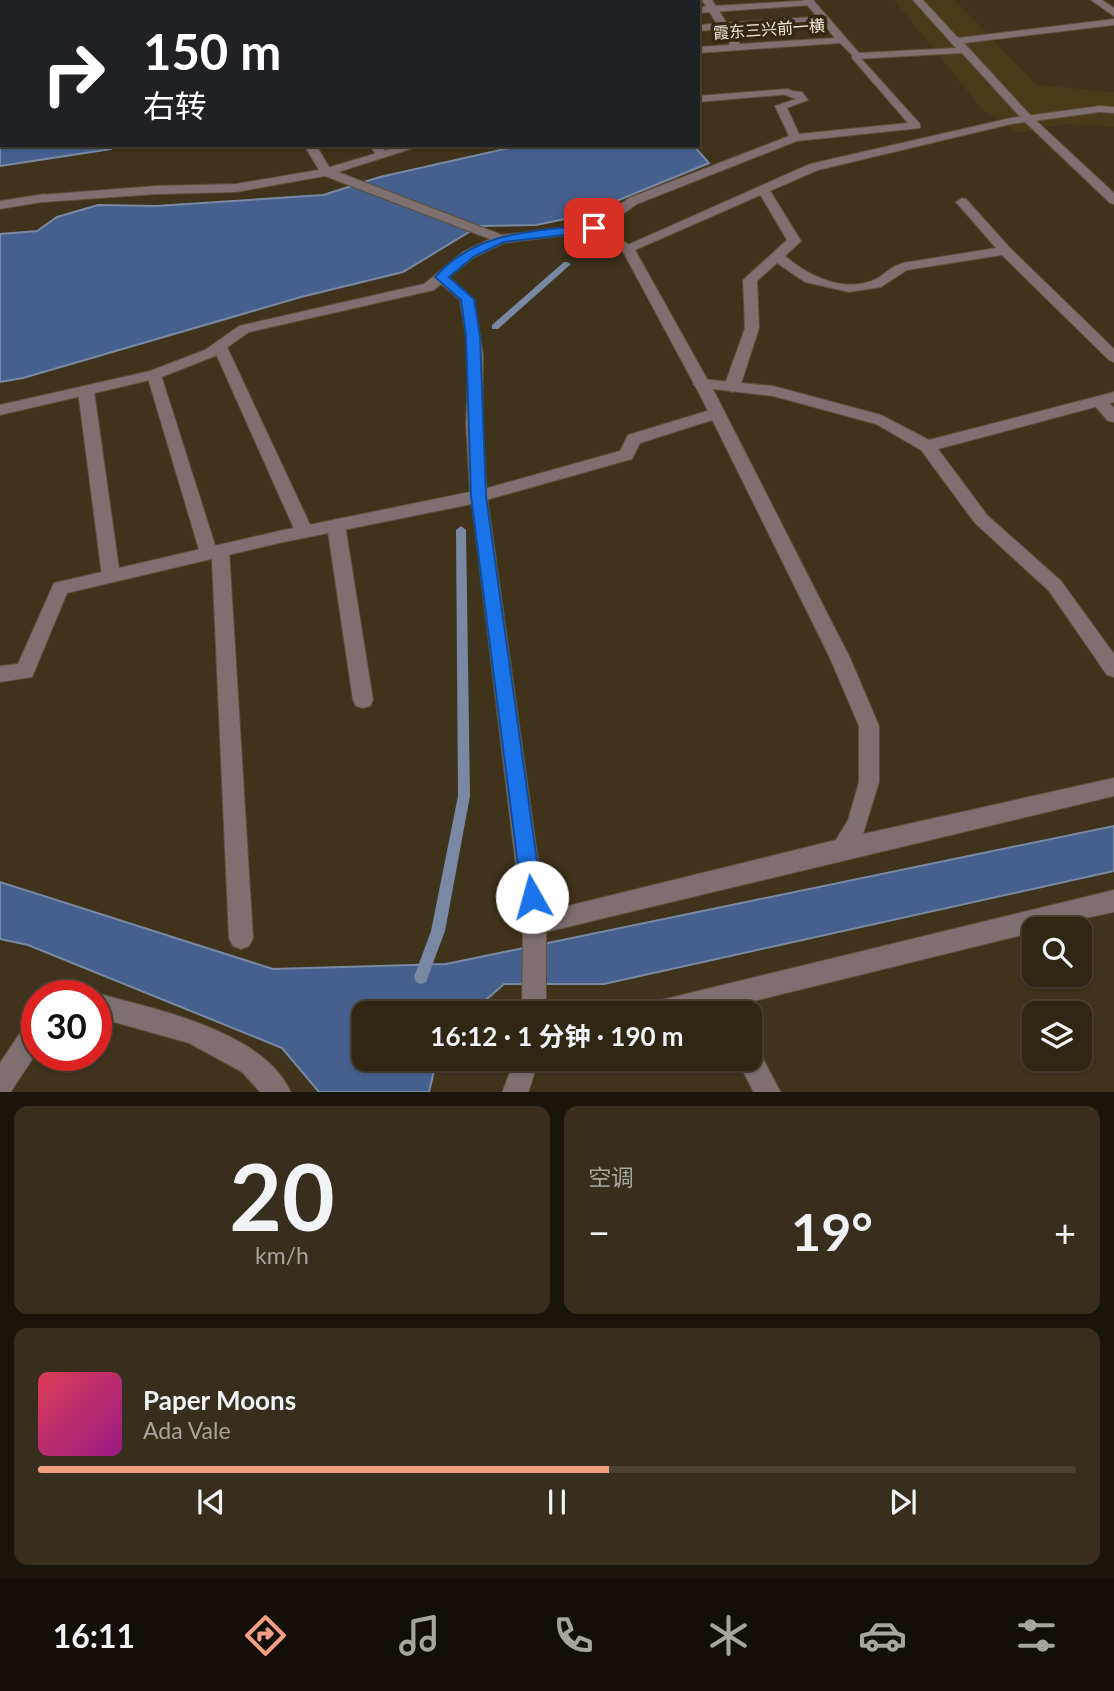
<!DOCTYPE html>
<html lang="zh">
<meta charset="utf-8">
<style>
body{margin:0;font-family:Lato,"Noto Sans SC",sans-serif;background:#372e1d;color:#f1f3f6;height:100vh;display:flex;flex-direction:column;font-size:26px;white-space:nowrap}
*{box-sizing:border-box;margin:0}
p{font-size:23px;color:#a7a5a0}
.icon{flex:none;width:38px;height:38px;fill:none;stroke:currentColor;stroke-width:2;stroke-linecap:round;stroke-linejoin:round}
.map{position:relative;height:1092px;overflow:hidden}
.drawer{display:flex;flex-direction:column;gap:14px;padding:14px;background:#1a150b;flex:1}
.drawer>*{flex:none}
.guide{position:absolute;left:0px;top:0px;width:700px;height:147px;box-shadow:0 2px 5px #0004,0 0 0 2px #4a4334;background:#202124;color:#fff;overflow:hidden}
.fabs{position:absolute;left:1022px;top:917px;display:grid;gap:14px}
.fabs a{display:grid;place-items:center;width:70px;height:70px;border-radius:14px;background:#2f2614;box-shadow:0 2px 5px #0004,0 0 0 2px #4a4334;font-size:35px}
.speed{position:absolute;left:21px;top:980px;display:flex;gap:14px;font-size:35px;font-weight:700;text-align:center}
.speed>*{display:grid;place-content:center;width:91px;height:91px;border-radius:50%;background:#2f2614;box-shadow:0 2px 5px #0004,0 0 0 2px #4a4334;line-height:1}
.speed .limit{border:10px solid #d22;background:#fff;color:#111}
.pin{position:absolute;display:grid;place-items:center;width:60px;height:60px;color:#fff;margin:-30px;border-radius:14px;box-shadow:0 4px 10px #0006}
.me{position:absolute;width:77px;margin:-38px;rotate:353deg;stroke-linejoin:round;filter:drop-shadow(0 0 5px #0008)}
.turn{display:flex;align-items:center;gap:24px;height:147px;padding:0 28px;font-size:32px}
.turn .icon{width:91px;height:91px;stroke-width:2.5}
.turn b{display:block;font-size:49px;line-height:60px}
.big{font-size:52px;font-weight:700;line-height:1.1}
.drawer .widget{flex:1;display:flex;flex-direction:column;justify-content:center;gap:10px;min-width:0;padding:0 24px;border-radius:14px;background:#372e1d}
.drawer .dial{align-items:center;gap:0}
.dial b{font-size:91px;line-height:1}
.song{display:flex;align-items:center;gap:21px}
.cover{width:84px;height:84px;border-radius:10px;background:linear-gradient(135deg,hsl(350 70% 55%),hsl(310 70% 35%))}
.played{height:7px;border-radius:4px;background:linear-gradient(90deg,#f39f83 55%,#4a4334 55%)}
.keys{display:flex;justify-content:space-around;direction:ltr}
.heat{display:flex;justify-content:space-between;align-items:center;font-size:38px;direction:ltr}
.drawer .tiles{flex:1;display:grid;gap:14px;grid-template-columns:1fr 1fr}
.widget:last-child{grid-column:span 2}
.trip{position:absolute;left:352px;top:1001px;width:410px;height:70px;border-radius:14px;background:#2f2614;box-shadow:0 2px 5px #0004,0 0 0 2px #4a4334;font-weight:700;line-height:70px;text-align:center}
.tabs{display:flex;height:112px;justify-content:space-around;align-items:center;background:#130f08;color:#a7a5a0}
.tabs .icon{width:49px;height:49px}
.tabs .active{color:#f39f83}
.tabs b{font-size:32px;color:#f1f3f6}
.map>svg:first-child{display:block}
</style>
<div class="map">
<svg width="1114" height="1093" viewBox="0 0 1114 1093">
<rect width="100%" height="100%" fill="#3f331b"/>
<path fill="#493a1a" d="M 894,0 L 955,0 L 1036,85 L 1114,92 L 1114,127 L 1065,124 L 1018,133 L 982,109 Z"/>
<path fill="#46608d" stroke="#7989a4" stroke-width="2" d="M 0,120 L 2,145 L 114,145 L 111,149 L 0,166 Z
M 522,145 L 559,147 L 693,145 L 709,163 L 580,216 L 536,225 L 479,226 L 403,272 L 301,297 L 23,378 L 0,382 L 0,234 L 37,231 L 57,217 L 98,205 L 156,206 L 323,195 L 380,177 Z
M 1114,826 L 1114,871 L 604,984 L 504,984 L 471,1013 L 364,1013 L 364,1059 L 437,1059 L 429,1092 L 319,1092 L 282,1048 L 28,945 L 0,939 L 0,882 L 273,969 L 446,964 Z"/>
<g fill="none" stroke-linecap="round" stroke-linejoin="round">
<path fill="#7989a4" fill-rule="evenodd" d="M 564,262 L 567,262 L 571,264 L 498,329 L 492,329 L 492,325 Z
M 461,526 L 466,530 L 470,796 L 445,931 L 426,982 L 421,984 L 416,982 L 414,977 L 431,931 L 458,796 L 456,530 Z"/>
<g stroke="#5b503a" stroke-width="2">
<path id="service" d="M 227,0 L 237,0 L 226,2 Z
M 814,0 L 814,4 L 811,5 L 698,13 L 698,7 Z
M 825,16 L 828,17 L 828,21 L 698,31 L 698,25 Z
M 856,53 L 920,124 L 920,128 L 797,141 L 637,204 L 599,231 L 594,232 L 588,228 L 629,198 L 789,136 L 775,106 L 796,99 L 783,94 L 783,90 L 802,92 L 808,100 L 787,108 L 799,134 L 908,123 L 852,58 L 852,54 Z
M 1023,116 L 1031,116 L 1114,193 L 1114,204 L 1110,203 L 1023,120 Z
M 304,145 L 316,145 L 332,172 L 330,175 L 322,175 Z
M 369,145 L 381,145 L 388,155 L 378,157 Z
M 763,185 L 769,189 L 801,241 L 785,256 C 808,276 844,293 874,280 C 885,275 891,266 903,263 L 996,248 L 956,202 L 962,198 L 966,199 L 1010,248 L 1114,349 L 1114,362 L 1109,360 L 1002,255 L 907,270 L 881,287 L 849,292 L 805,282 L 777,263 L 757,281 L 759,328 L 740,387 L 732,392 L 727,390 L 724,387 L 745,328 L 743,280 L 787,240 L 757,189 Z
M 44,194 L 50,198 L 48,201 L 0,209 L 0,201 Z
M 220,342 L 227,347 L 313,531 L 310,535 L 298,535 L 295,531 L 213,347 Z
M 154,370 L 161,375 L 215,545 L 226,545 L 229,550 L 253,938 L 249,946 L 241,949 L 233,946 L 229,938 L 212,559 L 203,558 L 200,553 L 147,375 Z
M 86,386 L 94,391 L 120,576 L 117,581 L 105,581 L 102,576 L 78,391 Z
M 1099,396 L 1104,397 L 1114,408 L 1114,422 L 1108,421 L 1091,401 Z
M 717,408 L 722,409 L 725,413 L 722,417 L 640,443 L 632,459 L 479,502 L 471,496 L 473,492 L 620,451 L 628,435 Z
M 336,519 L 345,525 L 373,700 L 370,706 L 363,708 L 356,706 L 353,700 L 327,525 Z
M 96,993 C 154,1009 265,1031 291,1093 L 261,1093 L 242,1072 L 189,1043 L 96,1017 L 96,996 L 89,996 Z
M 749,1046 L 758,1049 L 781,1093 L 754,1093 L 737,1059 L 749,1059 Z"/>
</g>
<g stroke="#5b503a" stroke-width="2">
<path id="minor" d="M 361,0 L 379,0 L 359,2 Z
M 602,0 L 612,0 L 613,2 L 603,2 Z
M 702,0 L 712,0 L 740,44 L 835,38 L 803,0 L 813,0 L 859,53 L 956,48 L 913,0 L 923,0 L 958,38 L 1114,19 L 1114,25 L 964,43 L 1031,116 L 1031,120 L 1023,120 L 962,53 L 856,59 L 840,43 L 698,53 L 698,47 L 730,45 Z
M 1091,0 L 1102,0 L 1114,8 L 1114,16 Z
M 787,89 L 791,90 L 791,94 L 698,102 L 698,96 Z
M 0,108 L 2,108 L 2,114 L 0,114 Z
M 404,145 L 423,145 L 338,172 L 502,235 L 594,224 L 635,248 L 633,251 L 623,251 L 592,232 L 504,243 L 473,258 L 449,277 L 474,299 L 483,355 L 482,423 L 487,496 L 547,924 L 543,932 L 535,935 L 527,932 L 523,924 L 472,504 L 279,543 L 67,593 L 32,677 L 0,682 L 0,666 L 18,664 L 54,583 L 279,531 L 470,492 L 466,423 L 469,355 L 460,300 L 441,284 L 434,290 L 249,332 L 215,356 L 159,378 L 0,415 L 0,405 L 150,371 L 205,350 L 239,326 L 424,284 L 463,252 L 490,239 L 325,176 L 236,192 L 156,194 L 44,202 L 38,198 L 40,195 L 156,186 L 236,184 L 324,169 Z
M 701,379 L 773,386 L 881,415 L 929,440 L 1114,392 L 1114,402 L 938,449 L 987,515 L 1061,581 L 1114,654 L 1114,677 L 1107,675 L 1049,591 L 975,523 L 921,450 L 876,424 L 773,396 L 696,387 L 693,384 Z
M 59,983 L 68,986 L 71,996 L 47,996 L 50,986 Z
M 37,1018 L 37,1052 L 10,1093 L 0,1093 L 0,1063 L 28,1021 Z"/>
</g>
<g stroke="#5b503a" stroke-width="2">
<path id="tertiary" d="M 1100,106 L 1114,107 L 1114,113 L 1100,112 L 1011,124 L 818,170 L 635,250 L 716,395 L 850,658 L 879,726 L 879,782 L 863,834 L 1114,778 L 1114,796 L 546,932 L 546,1013 L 522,1013 L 523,924 L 527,916 L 836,840 L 848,820 L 859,782 L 859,726 L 830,658 L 700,395 L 621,248 L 810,164 L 1011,118 Z
M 1114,890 L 1114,912 L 1034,929 L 1034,932 L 705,1013 L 645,1013 L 648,1004 L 657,1001 Z
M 515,1059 L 539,1059 L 528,1093 L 502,1093 Z"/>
</g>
<use href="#service" fill="#7e6f71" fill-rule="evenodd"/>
<use href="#minor" fill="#7e6f71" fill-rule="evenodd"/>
<use href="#tertiary" fill="#7e6f71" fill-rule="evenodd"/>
</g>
<path fill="#1a73e8" stroke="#114b97" stroke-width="2" d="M 594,225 L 598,226 L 598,231 L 504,242 L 473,257 L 449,277 L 474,299 L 480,336 L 486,496 L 542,897 L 539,904 L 532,907 L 525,904 L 522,897 L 471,496 L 466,336 L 461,300 L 435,277 C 477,230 535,231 594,225 Z"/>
<g text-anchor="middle" stroke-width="7" stroke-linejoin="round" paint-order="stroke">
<g font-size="16" fill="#f1eadb" stroke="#352911">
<text transform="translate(769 29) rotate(-4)" y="6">霞东三兴前一横</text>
</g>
</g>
</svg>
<div class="fabs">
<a><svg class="icon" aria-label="search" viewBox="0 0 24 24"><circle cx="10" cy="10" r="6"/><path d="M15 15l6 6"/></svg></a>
<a><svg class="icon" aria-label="layers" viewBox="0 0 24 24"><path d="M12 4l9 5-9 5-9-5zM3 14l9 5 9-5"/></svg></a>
</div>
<div class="speed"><div class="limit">30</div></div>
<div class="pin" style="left:594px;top:228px;background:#d93025"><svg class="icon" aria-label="arrive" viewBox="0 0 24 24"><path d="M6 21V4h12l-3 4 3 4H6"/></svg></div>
<svg class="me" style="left:532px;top:897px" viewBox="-20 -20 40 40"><circle r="19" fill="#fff"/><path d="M0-13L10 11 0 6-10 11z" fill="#1a73e8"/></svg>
<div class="trip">16:12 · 1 分钟 · 190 m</div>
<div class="guide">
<div class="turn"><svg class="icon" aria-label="right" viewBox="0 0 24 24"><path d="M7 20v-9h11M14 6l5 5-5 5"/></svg><div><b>150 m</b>右转</div></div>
</div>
</div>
<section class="drawer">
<div class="tiles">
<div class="widget dial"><b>20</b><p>km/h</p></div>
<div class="widget"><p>空调</p>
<div class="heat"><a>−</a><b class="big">19°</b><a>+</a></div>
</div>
<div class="widget">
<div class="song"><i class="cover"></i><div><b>Paper Moons</b><p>Ada Vale</p></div></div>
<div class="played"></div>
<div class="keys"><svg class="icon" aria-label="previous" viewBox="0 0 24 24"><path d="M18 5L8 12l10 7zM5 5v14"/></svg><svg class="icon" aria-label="pause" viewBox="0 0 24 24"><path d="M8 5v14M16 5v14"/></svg><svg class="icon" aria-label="next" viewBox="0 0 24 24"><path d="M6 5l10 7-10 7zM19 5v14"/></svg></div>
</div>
</div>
</section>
<nav class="tabs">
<b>16:11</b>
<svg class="icon active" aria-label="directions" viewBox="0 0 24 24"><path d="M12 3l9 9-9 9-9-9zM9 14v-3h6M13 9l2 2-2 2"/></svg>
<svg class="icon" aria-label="music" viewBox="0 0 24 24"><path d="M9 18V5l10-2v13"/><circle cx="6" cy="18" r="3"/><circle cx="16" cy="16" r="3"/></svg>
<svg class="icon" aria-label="phone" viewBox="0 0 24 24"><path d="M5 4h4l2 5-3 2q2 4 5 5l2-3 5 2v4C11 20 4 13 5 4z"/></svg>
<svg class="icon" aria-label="climate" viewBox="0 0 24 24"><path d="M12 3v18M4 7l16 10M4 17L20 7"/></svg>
<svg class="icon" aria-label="car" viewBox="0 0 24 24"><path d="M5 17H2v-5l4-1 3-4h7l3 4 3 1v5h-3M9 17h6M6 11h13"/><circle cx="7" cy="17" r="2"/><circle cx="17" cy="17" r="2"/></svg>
<svg class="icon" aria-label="filters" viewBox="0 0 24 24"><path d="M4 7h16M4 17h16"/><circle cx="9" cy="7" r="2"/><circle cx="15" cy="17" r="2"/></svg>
</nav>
